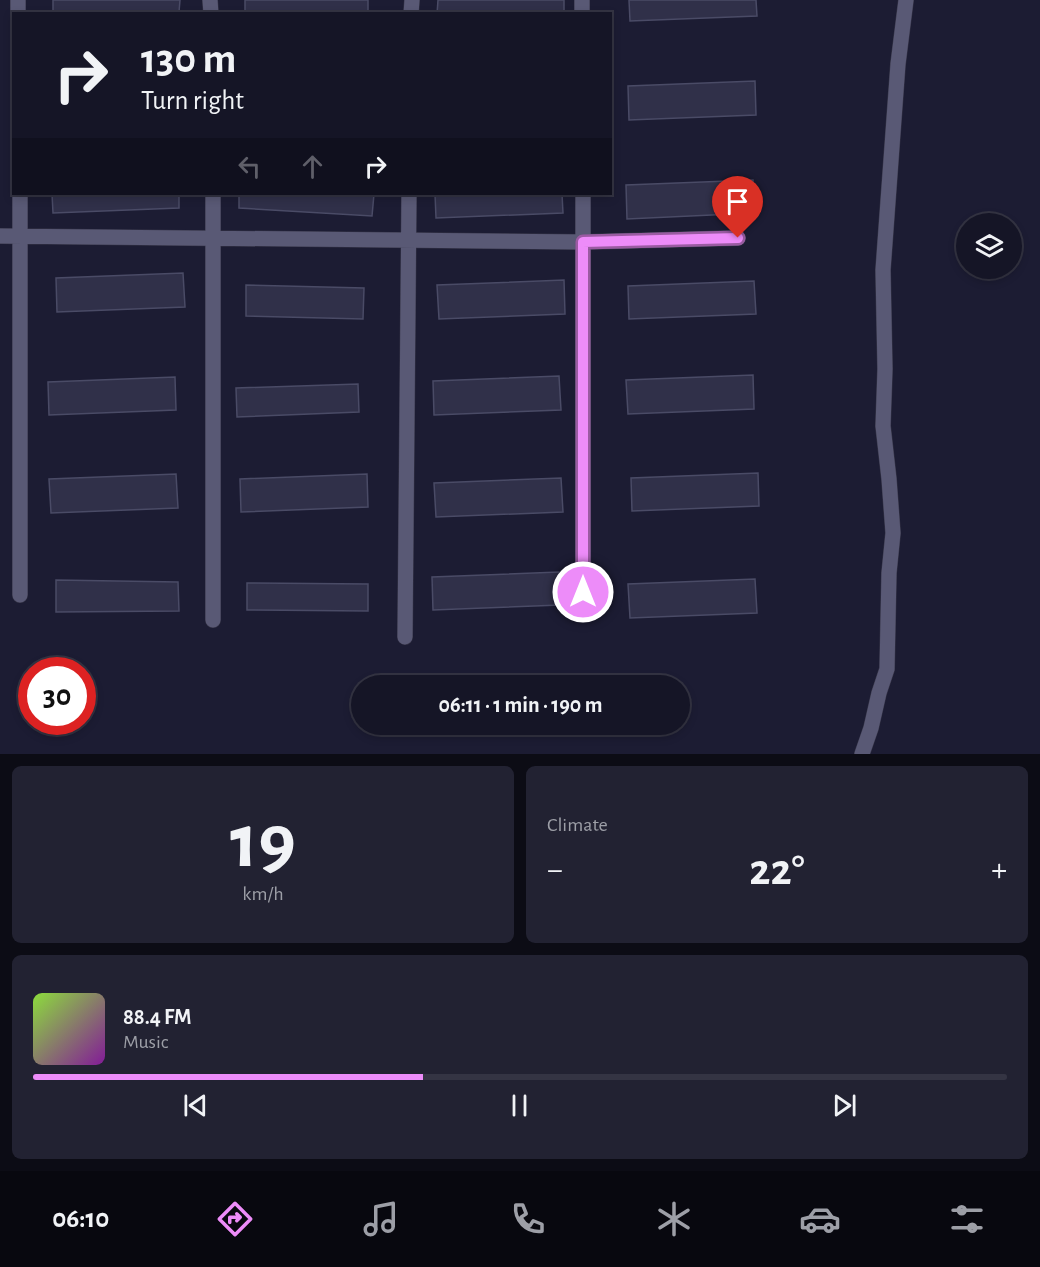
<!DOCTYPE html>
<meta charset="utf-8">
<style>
body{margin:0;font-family:"Alegreya Sans",sans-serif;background:#222232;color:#f1f3f6;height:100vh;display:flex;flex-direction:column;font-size:22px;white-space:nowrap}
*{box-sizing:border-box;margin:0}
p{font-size:20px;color:#9d9fa7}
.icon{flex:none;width:33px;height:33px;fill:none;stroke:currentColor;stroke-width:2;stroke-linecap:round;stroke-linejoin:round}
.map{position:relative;height:754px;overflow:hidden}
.details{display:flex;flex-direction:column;gap:12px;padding:12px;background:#0c0c15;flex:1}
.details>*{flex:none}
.hud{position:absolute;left:12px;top:12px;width:600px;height:183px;border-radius:0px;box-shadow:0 3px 9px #0003,0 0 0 2px #343443;background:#151526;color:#f1f3f6;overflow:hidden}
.controls{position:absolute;left:956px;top:213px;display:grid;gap:12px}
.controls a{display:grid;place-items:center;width:66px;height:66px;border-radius:50%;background:#151526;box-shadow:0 3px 9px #0003,0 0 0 2px #343443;font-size:30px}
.speed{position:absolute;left:18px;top:657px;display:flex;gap:12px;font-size:30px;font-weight:700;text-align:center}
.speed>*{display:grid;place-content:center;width:78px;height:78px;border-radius:50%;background:#151526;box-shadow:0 3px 9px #0003,0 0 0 2px #343443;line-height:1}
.speed .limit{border:9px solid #d22;background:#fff;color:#111}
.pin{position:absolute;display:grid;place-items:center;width:51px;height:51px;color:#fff;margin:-62px -26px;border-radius:50% 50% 50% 0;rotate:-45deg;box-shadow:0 0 6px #0007}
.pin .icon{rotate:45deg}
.me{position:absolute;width:66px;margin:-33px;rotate:0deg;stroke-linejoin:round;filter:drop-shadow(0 0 4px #0008)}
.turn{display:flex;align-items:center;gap:21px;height:126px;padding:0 30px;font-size:27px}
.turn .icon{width:78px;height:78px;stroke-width:2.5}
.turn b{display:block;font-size:42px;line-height:51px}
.lanes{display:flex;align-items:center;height:57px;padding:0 30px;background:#0003;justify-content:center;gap:30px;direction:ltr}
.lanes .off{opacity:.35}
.big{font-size:45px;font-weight:700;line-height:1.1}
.details .tile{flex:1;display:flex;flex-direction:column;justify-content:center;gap:9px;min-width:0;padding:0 21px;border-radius:9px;background:#222232}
.details .dial{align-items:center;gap:0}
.dial b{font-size:78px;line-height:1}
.song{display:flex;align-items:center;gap:18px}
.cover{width:72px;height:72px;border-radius:9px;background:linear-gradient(135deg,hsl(90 70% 55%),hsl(290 70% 35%))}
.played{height:6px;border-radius:3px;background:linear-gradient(90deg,#ed8cf9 40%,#343443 40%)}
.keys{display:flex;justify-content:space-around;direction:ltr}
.heat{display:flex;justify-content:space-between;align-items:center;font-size:33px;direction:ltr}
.details .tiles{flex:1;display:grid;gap:12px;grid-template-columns:1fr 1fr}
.tile:last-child{grid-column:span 2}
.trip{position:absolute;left:351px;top:675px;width:339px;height:60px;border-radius:30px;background:#151526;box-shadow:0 3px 9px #0003,0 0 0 2px #343443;font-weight:700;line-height:60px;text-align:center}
.dock{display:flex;height:96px;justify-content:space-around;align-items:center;background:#08080f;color:#9d9fa7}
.dock .icon{width:42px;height:42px}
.dock .on{color:#ed8cf9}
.dock b{font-size:27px;color:#f1f3f6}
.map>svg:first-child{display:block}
</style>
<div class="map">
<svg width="1040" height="754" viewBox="0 0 1040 754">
<rect width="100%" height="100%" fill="#1c1c33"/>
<path fill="#303049" stroke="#4a4b66" stroke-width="1.5" d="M 53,0 L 180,0 L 179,12 L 53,11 Z
M 245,0 L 368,0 L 368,14 L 245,14 Z
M 438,0 L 564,0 L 564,14 L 437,14 Z
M 629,0 L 756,0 L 757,16 L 630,21 Z
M 755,81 L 756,115 L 629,120 L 628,86 Z
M 753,180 L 754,213 L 627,219 L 626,185 Z
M 52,194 L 179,194 L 179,208 L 53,213 Z
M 239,194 L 374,194 L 372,216 L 239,208 Z
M 435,194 L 562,194 L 563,213 L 436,218 Z
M 183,273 L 185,307 L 57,312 L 56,278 Z
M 564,280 L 565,314 L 439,319 L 437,285 Z
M 754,281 L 756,314 L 629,319 L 628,286 Z
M 246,285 L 364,288 L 363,319 L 246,316 Z
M 753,375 L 754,409 L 628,414 L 626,380 Z
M 559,376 L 561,410 L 434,415 L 433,381 Z
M 175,377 L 176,410 L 49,415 L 48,382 Z
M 358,384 L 359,412 L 237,417 L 236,388 Z
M 758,473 L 759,506 L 632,511 L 631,478 Z
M 176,474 L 178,508 L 51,513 L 49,479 Z
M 367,474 L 368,507 L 241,512 L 240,479 Z
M 561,478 L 563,512 L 436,517 L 434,483 Z
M 559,572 L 560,605 L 433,610 L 432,577 Z
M 755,579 L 757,613 L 630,618 L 628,584 Z
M 56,580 L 178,582 L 179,611 L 56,612 Z
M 247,583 L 368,584 L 368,611 L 247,610 Z"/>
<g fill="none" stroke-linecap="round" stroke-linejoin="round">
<g stroke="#38374a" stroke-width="16">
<path id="street" d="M 18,0 L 18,14
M 210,0 L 211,14
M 582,0 L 582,14
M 411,14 L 412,0
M 20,194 L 20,595
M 583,194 L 583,592
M 0,236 L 583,242 L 738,238
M 213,620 L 213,194
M 405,637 L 409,194
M 862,754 L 871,728 L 879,693 L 887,669 L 889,573 L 893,533 L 889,479 L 883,426 L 885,369 L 883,270 L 898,64 L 906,0"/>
</g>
<use href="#street" stroke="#595975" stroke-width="15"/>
</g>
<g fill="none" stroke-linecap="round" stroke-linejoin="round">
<g stroke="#9a5ba2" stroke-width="15">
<path id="route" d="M 583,592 L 583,242 L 738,238"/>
</g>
<use href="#route" stroke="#ed8cf9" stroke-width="10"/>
</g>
</svg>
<div class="controls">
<a><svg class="icon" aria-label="layers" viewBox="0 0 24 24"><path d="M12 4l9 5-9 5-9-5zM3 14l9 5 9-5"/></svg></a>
</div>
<div class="speed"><div class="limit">30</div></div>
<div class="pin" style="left:738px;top:238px;background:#d93025"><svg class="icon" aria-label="arrive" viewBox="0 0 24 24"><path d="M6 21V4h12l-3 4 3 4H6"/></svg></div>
<svg class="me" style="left:583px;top:592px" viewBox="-20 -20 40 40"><circle r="17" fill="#ed8cf9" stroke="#fff" stroke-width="3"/><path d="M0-11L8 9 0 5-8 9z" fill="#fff"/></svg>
<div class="trip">06:11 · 1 min · 190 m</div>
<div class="hud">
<div class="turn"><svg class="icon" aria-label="right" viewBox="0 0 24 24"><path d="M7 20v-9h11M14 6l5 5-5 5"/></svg><div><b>130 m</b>Turn right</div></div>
<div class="lanes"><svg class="icon off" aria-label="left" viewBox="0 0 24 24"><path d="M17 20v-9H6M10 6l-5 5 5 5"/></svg><svg class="icon off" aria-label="ahead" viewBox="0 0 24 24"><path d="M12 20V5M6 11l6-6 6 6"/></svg><svg class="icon" aria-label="right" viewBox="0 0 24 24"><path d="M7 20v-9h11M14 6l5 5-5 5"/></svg></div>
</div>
</div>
<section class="details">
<div class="tiles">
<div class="tile dial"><b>19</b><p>km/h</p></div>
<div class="tile"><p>Climate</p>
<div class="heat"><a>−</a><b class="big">22°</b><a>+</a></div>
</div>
<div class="tile">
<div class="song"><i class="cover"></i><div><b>88.4 FM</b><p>Music</p></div></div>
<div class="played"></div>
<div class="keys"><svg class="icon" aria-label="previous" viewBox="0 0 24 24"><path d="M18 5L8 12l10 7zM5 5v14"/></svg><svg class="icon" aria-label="pause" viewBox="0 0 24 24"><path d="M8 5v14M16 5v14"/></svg><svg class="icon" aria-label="next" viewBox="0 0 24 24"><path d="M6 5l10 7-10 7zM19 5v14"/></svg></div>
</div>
</div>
</section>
<nav class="dock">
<b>06:10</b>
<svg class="icon on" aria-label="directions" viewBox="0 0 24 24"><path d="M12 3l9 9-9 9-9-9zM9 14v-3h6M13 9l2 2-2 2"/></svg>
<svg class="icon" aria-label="music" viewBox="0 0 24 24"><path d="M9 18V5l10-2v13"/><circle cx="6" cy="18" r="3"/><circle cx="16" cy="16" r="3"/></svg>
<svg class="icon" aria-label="phone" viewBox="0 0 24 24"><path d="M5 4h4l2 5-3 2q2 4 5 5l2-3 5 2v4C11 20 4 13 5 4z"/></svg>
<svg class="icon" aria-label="climate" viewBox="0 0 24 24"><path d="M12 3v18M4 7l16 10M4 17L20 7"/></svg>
<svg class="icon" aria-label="car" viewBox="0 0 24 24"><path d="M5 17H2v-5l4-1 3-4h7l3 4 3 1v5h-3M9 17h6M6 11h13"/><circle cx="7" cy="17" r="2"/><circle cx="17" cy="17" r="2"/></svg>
<svg class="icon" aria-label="filters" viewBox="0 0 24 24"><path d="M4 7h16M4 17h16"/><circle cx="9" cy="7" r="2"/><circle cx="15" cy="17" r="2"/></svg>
</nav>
